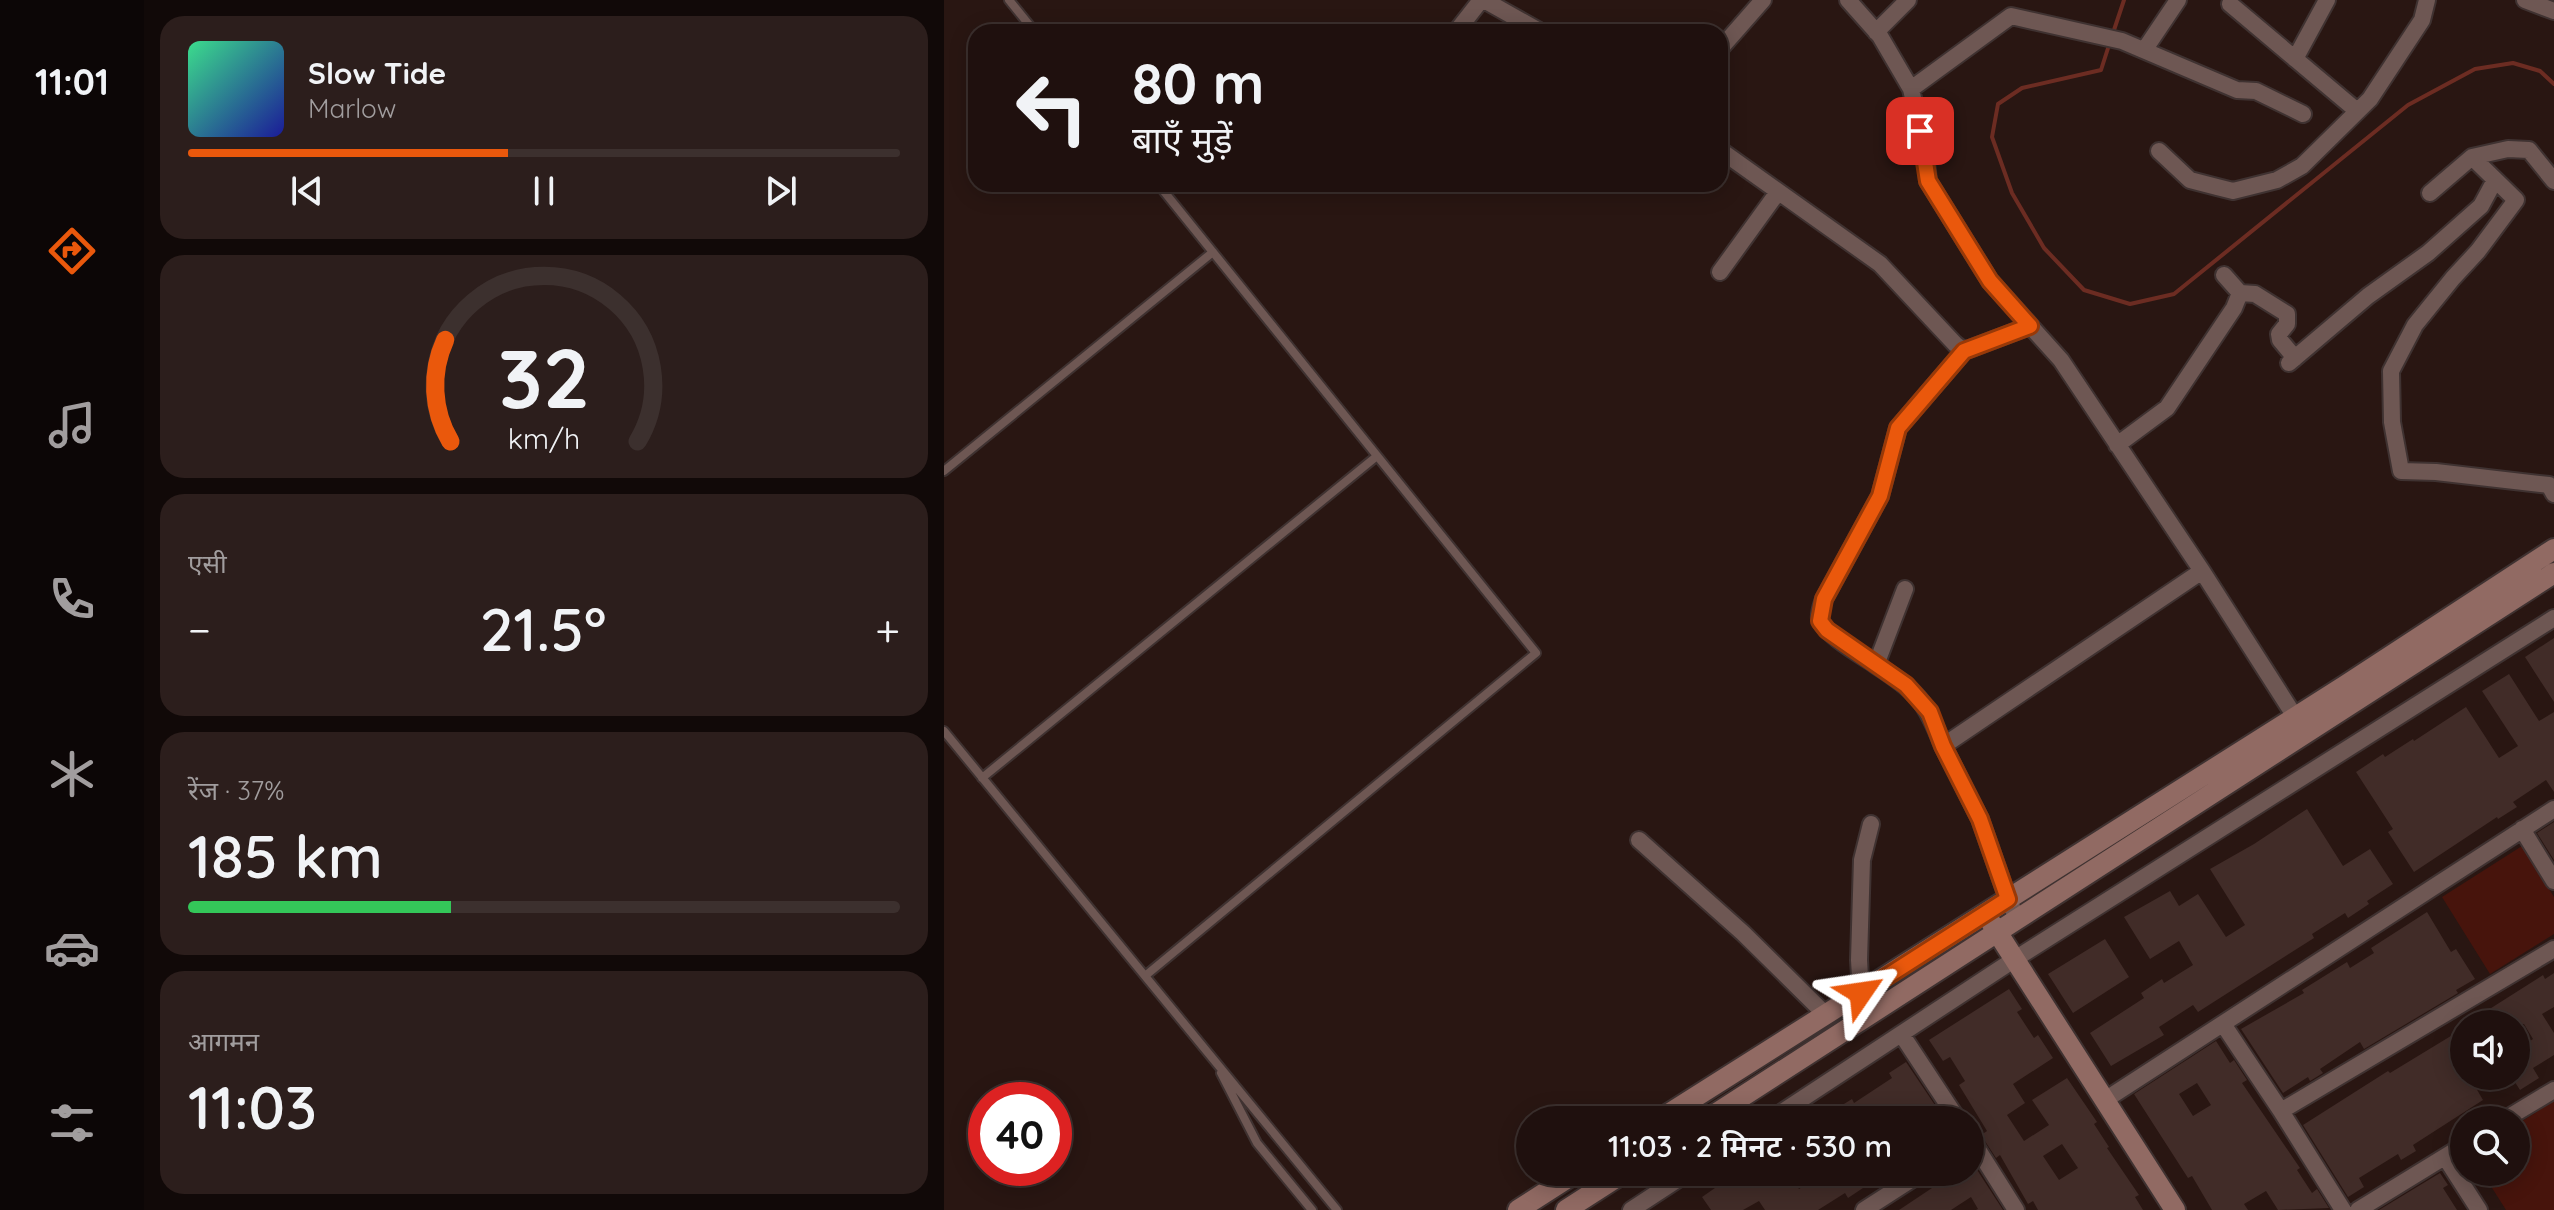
<!DOCTYPE html>
<html lang="hi">
<meta charset="utf-8">
<style>
body{margin:0;font-family:Quicksand,"Noto Sans Devanagari",sans-serif;background:#2c1e1c;color:#f1f3f6;height:100vh;display:flex;flex-direction:column;font-size:30px;white-space:nowrap}
*{box-sizing:border-box;margin:0}
p{font-size:26px;color:#a19d9e}
.icon{flex:none;width:44px;height:44px;fill:none;stroke:currentColor;stroke-width:2;stroke-linecap:round;stroke-linejoin:round}
.map{position:relative;flex:1;overflow:hidden}
.panel{display:flex;flex-direction:column;gap:16px;padding:16px;background:#110908;width:800px}
.panel>*{flex:none}
.hud{position:absolute;left:24px;top:24px;width:760px;height:168px;border-radius:24px;box-shadow:0 4px 20px #0003,0 0 0 2px #3c302e;background:#1f100e;color:#f1f3f6;overflow:hidden}
.fabs{position:absolute;left:1506px;top:1010px;display:grid;gap:16px}
.fabs a{display:grid;place-items:center;width:80px;height:80px;border-radius:50%;background:#1f100e;box-shadow:0 4px 20px #0003,0 0 0 2px #3c302e;font-size:40px}
.speed{position:absolute;left:24px;top:1082px;display:flex;gap:16px;font-size:40px;font-weight:700;text-align:center}
.speed>*{display:grid;place-content:center;width:104px;height:104px;border-radius:50%;background:#1f100e;box-shadow:0 4px 20px #0003,0 0 0 2px #3c302e;line-height:1}
.speed .limit{border:12px solid #d22;background:#fff;color:#111}
.pin{position:absolute;display:grid;place-items:center;width:68px;height:68px;color:#fff;margin:-34px;border-radius:16px;box-shadow:0 4px 12px #0006}
.me{position:absolute;width:88px;margin:-44px;rotate:58deg;stroke-linejoin:round;filter:drop-shadow(0 0 6px #0008)}
.turn{display:flex;align-items:center;gap:28px;height:168px;padding:0 32px;font-size:36px}
.turn .icon{width:104px;height:104px;stroke-width:2.5}
.turn b{display:block;font-size:56px;line-height:68px}
.big{font-size:60px;font-weight:600;line-height:1.1}
.panel .card{flex:1;display:flex;flex-direction:column;justify-content:center;gap:12px;min-width:0;padding:0 28px;border-radius:24px;background:#2c1e1c}
.panel .dial{align-items:center;gap:0}
.dial svg{height:208px;overflow:visible;fill:none;stroke:#3c302e;stroke-width:7;stroke-linecap:round;text-anchor:middle}
.dial text{fill:#f1f3f6;stroke:none}
.song{display:flex;align-items:center;gap:24px}
.cover{width:96px;height:96px;border-radius:12px;background:linear-gradient(135deg,hsl(150 70% 55%),hsl(240 70% 35%))}
.played{height:8px;border-radius:4px;background:linear-gradient(90deg,#ea580c 45%,#3c302e 45%)}
.keys{display:flex;justify-content:space-around;direction:ltr}
.heat{display:flex;justify-content:space-between;align-items:center;font-size:44px;direction:ltr}
.charge{height:12px;border-radius:6px;background:linear-gradient(90deg,#34c759 37%,#3c302e 0)}
.trip{position:absolute;left:572px;top:1106px;width:468px;height:80px;border-radius:40px;background:#1f100e;box-shadow:0 4px 20px #0003,0 0 0 2px #3c302e;font-weight:600;line-height:80px;text-align:center}
main{display:flex;flex:1;min-height:0}
.tab-bar{display:flex;flex-direction:column;width:144px;justify-content:space-around;align-items:center;background:#0c0606;color:#a19d9e}
.tab-bar .icon{width:56px;height:56px}
.tab-bar .current{color:#ea580c}
.tab-bar b{font-size:36px;color:#f1f3f6}
.map>svg:first-child{display:block}
</style>
<main>
<nav class="tab-bar">
<b>11:01</b>
<svg class="icon current" aria-label="directions" viewBox="0 0 24 24"><path d="M12 3l9 9-9 9-9-9zM9 14v-3h6M13 9l2 2-2 2"/></svg>
<svg class="icon" aria-label="music" viewBox="0 0 24 24"><path d="M9 18V5l10-2v13"/><circle cx="6" cy="18" r="3"/><circle cx="16" cy="16" r="3"/></svg>
<svg class="icon" aria-label="phone" viewBox="0 0 24 24"><path d="M5 4h4l2 5-3 2q2 4 5 5l2-3 5 2v4C11 20 4 13 5 4z"/></svg>
<svg class="icon" aria-label="climate" viewBox="0 0 24 24"><path d="M12 3v18M4 7l16 10M4 17L20 7"/></svg>
<svg class="icon" aria-label="car" viewBox="0 0 24 24"><path d="M5 17H2v-5l4-1 3-4h7l3 4 3 1v5h-3M9 17h6M6 11h13"/><circle cx="7" cy="17" r="2"/><circle cx="17" cy="17" r="2"/></svg>
<svg class="icon" aria-label="filters" viewBox="0 0 24 24"><path d="M4 7h16M4 17h16"/><circle cx="9" cy="7" r="2"/><circle cx="15" cy="17" r="2"/></svg>
</nav>
<section class="panel">
<div class="card">
<div class="song"><i class="cover"></i><div><b>Slow Tide</b><p>Marlow</p></div></div>
<div class="played"></div>
<div class="keys"><svg class="icon" aria-label="previous" viewBox="0 0 24 24"><path d="M18 5L8 12l10 7zM5 5v14"/></svg><svg class="icon" aria-label="pause" viewBox="0 0 24 24"><path d="M8 5v14M16 5v14"/></svg><svg class="icon" aria-label="next" viewBox="0 0 24 24"><path d="M6 5l10 7-10 7zM19 5v14"/></svg></div>
</div>
<div class="card dial"><svg viewBox="0 0 100 80">
<path d="M14 69A42 42 0 1 1 86 69"/>
<path d="M14 69A42 42 0 0 1 12 30" stroke="#ea580c"/>
<text x="50" y="56" font-size="32" font-weight="700">32</text>
<text x="50" y="72" font-size="11">km/h</text>
</svg></div>
<div class="card"><p>एसी</p>
<div class="heat"><a>−</a><b class="big">21.5°</b><a>+</a></div>
</div>
<div class="card"><p>रेंज · 37%</p><b class="big">185 km</b><div class="charge"></div></div>
<div class="card"><p>आगमन</p><b class="big">11:03</b></div>
</section>
<div class="map">
<svg width="1610" height="1210" viewBox="0 0 1610 1210">
<rect width="100%" height="100%" fill="#291612"/>
<path fill="#47140c" d="M 1578,846 L 1610,897 L 1610,934 L 1546,974 L 1498,897 Z
M 1610,1101 L 1610,1210 L 1562,1210 L 1538,1172 L 1572,1172 L 1572,1125 Z"/>
<g fill="none" stroke-linecap="round" stroke-linejoin="round">
<path stroke="#6c2c22" stroke-width="4" d="M 1169,33 L 1180,0
M 1166,42 L 1157,70 L 1078,88 L 1054,104 L 1048,137 L 1068,193 L 1100,248 L 1140,290 L 1186,304 L 1230,294 L 1464,105 L 1531,69 L 1569,63 L 1596,71 L 1610,84"/>
</g>
<path fill="#412c28" fill-rule="evenodd" d="M 1610,638 L 1610,702 L 1581,657 Z
M 1565,674 L 1595,721 L 1610,712 L 1610,792 L 1602,780 L 1569,802 L 1573,807 L 1554,819 L 1553,817 L 1470,872 L 1444,832 L 1449,829 L 1412,772 L 1439,754 L 1441,757 L 1469,739 L 1470,741 L 1522,707 L 1555,758 L 1574,746 L 1538,691 Z
M 1363,809 L 1399,866 L 1426,849 L 1449,884 L 1423,901 L 1425,904 L 1404,918 L 1401,913 L 1368,934 L 1370,938 L 1254,1012 L 1249,1005 L 1215,1027 L 1220,1035 L 1167,1066 L 1146,1033 L 1200,998 L 1197,993 L 1218,979 L 1220,983 L 1249,965 L 1235,941 L 1206,959 L 1180,917 L 1226,891 L 1235,906 L 1254,894 L 1282,937 L 1301,925 L 1266,869 L 1310,844 Z
M 1610,822 L 1610,860 L 1593,833 Z
M 1483,912 L 1507,952 L 1512,949 L 1531,979 L 1512,990 L 1514,993 L 1420,1049 L 1416,1042 L 1376,1069 L 1379,1073 L 1366,1081 L 1364,1077 L 1339,1093 L 1297,1029 L 1360,993 L 1358,990 L 1403,962 L 1406,968 L 1430,953 L 1427,948 Z
M 1161,939 L 1185,977 L 1129,1013 L 1104,974 Z
M 1610,973 L 1610,1007 L 1598,1014 L 1610,1033 L 1610,1055 L 1589,1068 L 1595,1078 L 1576,1090 L 1567,1076 L 1572,1076 L 1572,1050 L 1589,1039 L 1580,1024 L 1522,1024 L 1599,975 L 1601,979 Z
M 1065,989 L 1078,1009 L 1073,1012 L 1090,1038 L 1094,1035 L 1109,1058 L 1069,1084 L 1081,1103 L 1063,1115 L 1080,1141 L 1105,1125 L 1088,1100 L 1123,1078 L 1153,1122 L 1150,1124 L 1165,1147 L 1163,1148 L 1195,1195 L 1191,1197 L 1199,1210 L 1094,1210 L 1089,1201 L 1084,1204 L 1056,1155 L 1052,1158 L 1037,1135 L 1043,1131 L 1015,1085 L 1021,1081 L 1006,1057 L 999,1061 L 985,1040 ZM 1118,1144 L 1134,1168 L 1115,1180 L 1099,1156 Z
M 1520,1028 L 1520,1076 L 1525,1076 L 1539,1100 L 1469,1145 L 1472,1151 L 1457,1160 L 1454,1154 L 1415,1178 L 1420,1187 L 1404,1197 L 1359,1125 L 1444,1071 L 1446,1073 Z
M 1272,1041 L 1286,1063 L 1290,1060 L 1303,1080 L 1298,1083 L 1356,1168 L 1353,1170 L 1368,1193 L 1373,1189 L 1385,1208 L 1334,1210 L 1322,1191 L 1300,1204 L 1304,1210 L 1268,1210 L 1248,1176 L 1244,1178 L 1190,1094 ZM 1253,1083 L 1267,1105 L 1249,1116 L 1235,1094 Z
M 962,1062 L 1001,1120 L 874,1120 L 908,1099 L 910,1103 L 948,1078 L 945,1073 Z
M 1026,1159 L 1059,1210 L 1032,1210 L 1034,1209 L 1027,1197 L 1007,1210 L 955,1210 L 1012,1172 L 1026,1172 Z
M 794,1172 L 844,1172 L 855,1189 L 882,1172 L 943,1172 L 904,1198 L 901,1193 L 874,1210 L 821,1210 L 815,1201 L 799,1210 L 767,1210 L 758,1197 Z
M 1496,1173 L 1504,1185 L 1499,1188 L 1513,1210 L 1435,1210 Z"/>
<g fill="none" stroke-linecap="round" stroke-linejoin="round">
<g stroke="#3f3231" stroke-width="12">
<path id="lane" d="M 65,0 L 91,32
M 0,471 L 269,252
M 0,731 L 393,1210
M 38,778 L 433,456
M 201,976 L 592,653 L 214,184
M 277,1073 L 313,1143 L 368,1210"/>
</g>
<g stroke="#3f3231" stroke-width="20">
<path id="street" d="M 540,0 L 597,32
M 904,0 L 936,36 L 967,89 L 981,152 L 984,181 L 1046,281 L 1117,360 L 1258,571 L 1357,726
M 1581,0 L 1610,11
M 1286,4 L 1412,110
M 512,32 L 537,0
M 932,32 L 964,0
M 776,49 L 819,0
M 1201,49 L 1234,0
M 1351,59 L 1383,0
M 967,89 L 1067,16 L 1178,41 L 1293,90 L 1312,91 L 1359,114
M 776,150 L 936,264 L 1011,344 L 1020,351 L 1086,326
M 1215,151 L 1246,180 L 1273,187 L 1289,191 L 1333,180 L 1358,166 L 1426,99 L 1478,20 L 1483,0
M 1528,157 L 1572,200 L 1534,251 L 1509,278 L 1471,325 L 1447,371 L 1448,422 L 1457,471 L 1492,472 L 1605,485 L 1610,494
M 1486,193 L 1528,157 L 1564,149 L 1585,150 L 1610,181
M 776,272 L 834,192
M 1296,293 L 1311,294 L 1343,314 L 1343,324 L 1335,334 L 1336,340 L 1351,358
M 1345,363 L 1424,296 L 1484,253 L 1537,206 L 1551,180
M 1173,445 L 1223,408 L 1290,308 L 1296,293 L 1280,275
M 961,589 L 932,665 C 974,692 981,700 999,746
M 932,665 C 919,656 879,633 876,619 C 875,612 878,605 880,599 L 936,496 L 954,428 L 1020,351
M 1578,829 L 1610,881
M 695,840 L 799,933 L 882,1015
M 1074,920 L 1064,899 L 1036,819 L 999,746 L 1258,571
M 917,993 L 915,960 L 918,860 L 927,824
M 1279,1024 L 1337,1111 L 1399,1210
M 958,1035 L 1014,1120
M 1161,1100 L 1610,809
M 1337,1111 L 1610,949
M 826,1120 L 1071,959 L 1610,618
M 1560,1120 L 1610,1090
M 1026,1137 L 1072,1210
M 1501,1157 L 1535,1210
M 687,1210 L 745,1172
M 920,1210 L 979,1172
M 1414,1210 L 1520,1145"/>
</g>
<g stroke="#3f3231" stroke-width="24">
<path id="secondary" d="M 1048,924 L 1231,1210
M 715,1120 L 1402,685 L 1610,549
M 762,1120 L 1610,573
M 574,1210 L 633,1172
M 622,1210 L 681,1172"/>
</g>
<use href="#lane" stroke="#6e5753" stroke-width="8"/>
<use href="#street" stroke="#6e5753" stroke-width="16"/>
<use href="#secondary" stroke="#916a63" stroke-width="20"/>
</g>
<g fill="none" stroke-linecap="round" stroke-linejoin="round">
<g stroke="#983908" stroke-width="20">
<path id="route" d="M 917,993 L 1064,899 L 1036,819 L 999,746 L 986,712 L 962,685 L 883,630 L 876,621 L 880,599 L 936,496 L 954,428 L 1020,351 L 1086,326 L 1046,281 L 984,181 L 976,131"/>
</g>
<use href="#route" stroke="#ea580c" stroke-width="14"/>
</g>
</svg>
<div class="fabs">
<a><svg class="icon" aria-label="sound" viewBox="0 0 24 24"><path d="M4 9h4l5-4v14l-5-4H4zM17 9q2 3 0 6"/></svg></a>
<a><svg class="icon" aria-label="search" viewBox="0 0 24 24"><circle cx="10" cy="10" r="6"/><path d="M15 15l6 6"/></svg></a>
</div>
<div class="speed"><div class="limit">40</div></div>
<div class="pin" style="left:976px;top:131px;background:#d93025"><svg class="icon" aria-label="arrive" viewBox="0 0 24 24"><path d="M6 21V4h12l-3 4 3 4H6"/></svg></div>
<svg class="me" style="left:917px;top:993px" viewBox="-20 -20 40 40"><path d="M0-17L14 15 0 8-14 15z" fill="#ea580c" stroke="#fff" stroke-width="4"/></svg>
<div class="trip">11:03 · 2 मिनट · 530 m</div>
<div class="hud">
<div class="turn"><svg class="icon" aria-label="left" viewBox="0 0 24 24"><path d="M17 20v-9H6M10 6l-5 5 5 5"/></svg><div><b>80 m</b>बाएँ मुड़ें</div></div>
</div>
</div>
</main>
